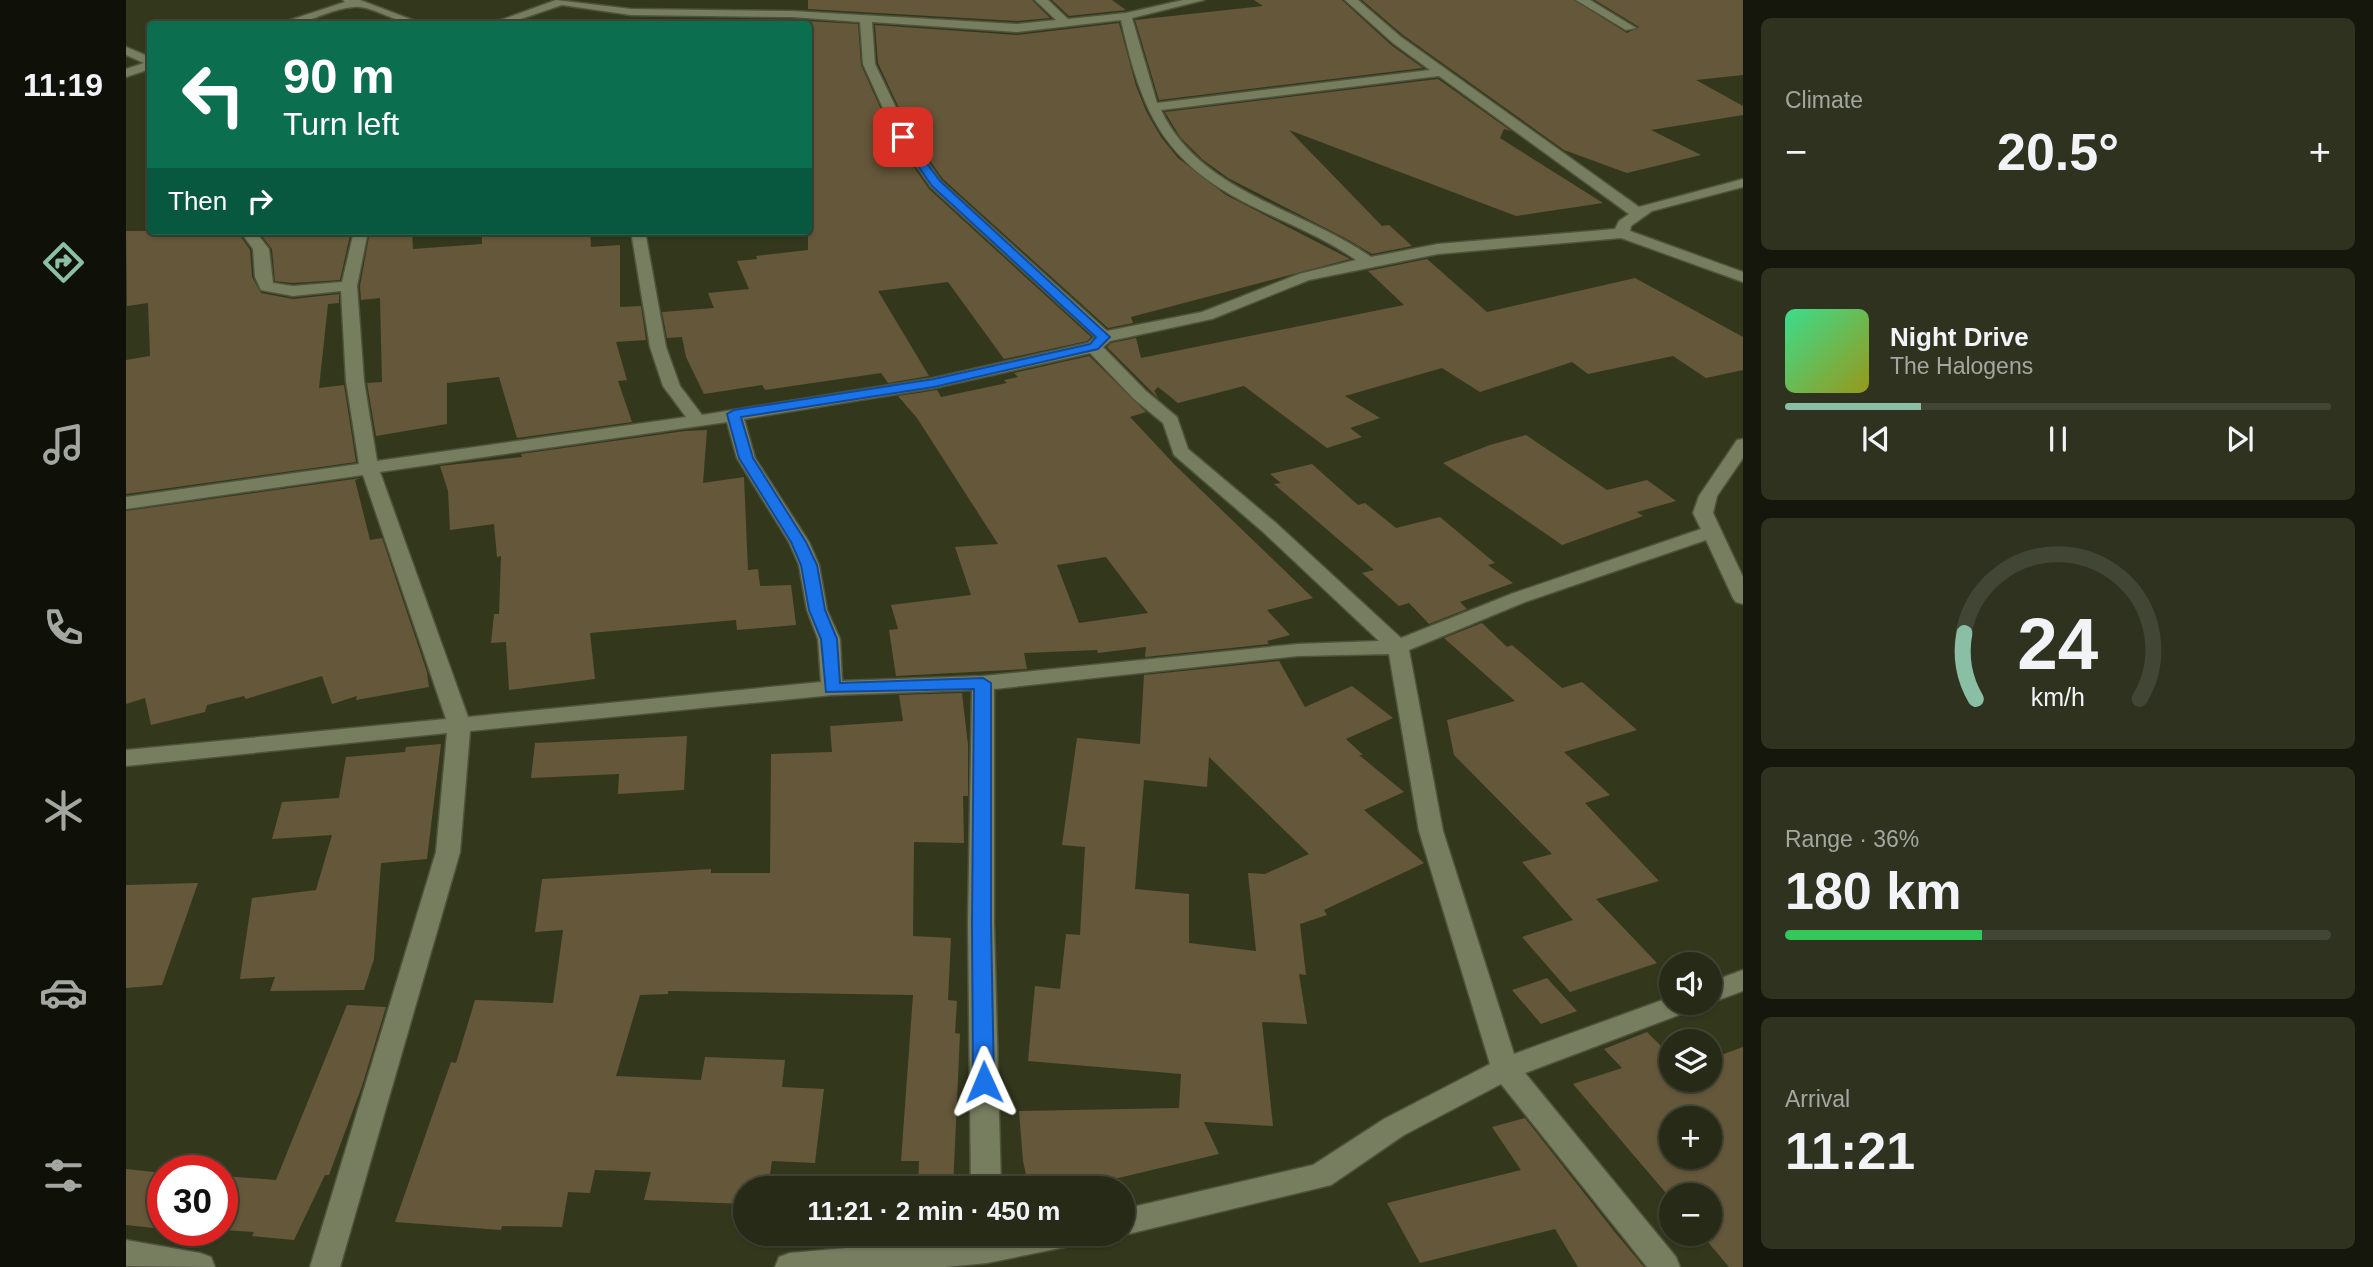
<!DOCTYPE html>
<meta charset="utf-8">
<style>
body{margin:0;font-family:Arial,sans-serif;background:#2e321f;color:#f1f3f6;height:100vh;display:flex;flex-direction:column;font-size:26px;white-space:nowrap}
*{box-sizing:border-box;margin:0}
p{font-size:23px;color:#a4a7a1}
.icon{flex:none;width:38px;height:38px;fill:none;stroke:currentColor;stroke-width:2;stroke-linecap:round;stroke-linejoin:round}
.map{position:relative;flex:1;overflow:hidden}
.side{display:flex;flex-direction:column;gap:18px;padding:18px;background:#15170c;width:630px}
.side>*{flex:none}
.guide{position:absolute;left:21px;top:21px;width:665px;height:214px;border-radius:7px;box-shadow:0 2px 5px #0004,0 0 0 2px #424635;background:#0b6e4f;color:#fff;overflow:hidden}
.tools{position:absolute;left:1533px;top:952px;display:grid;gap:14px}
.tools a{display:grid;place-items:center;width:63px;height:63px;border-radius:50%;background:#262a16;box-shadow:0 2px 5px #0004,0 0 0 2px #424635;font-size:35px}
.speed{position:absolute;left:21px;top:1155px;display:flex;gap:14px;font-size:35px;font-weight:700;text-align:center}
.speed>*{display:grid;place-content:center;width:91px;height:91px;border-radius:50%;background:#262a16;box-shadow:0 2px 5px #0004,0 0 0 2px #424635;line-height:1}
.speed .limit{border:10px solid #d22;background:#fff;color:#111}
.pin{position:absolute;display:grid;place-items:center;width:60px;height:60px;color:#fff;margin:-30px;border-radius:14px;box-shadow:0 4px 10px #0006}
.me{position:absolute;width:77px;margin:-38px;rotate:359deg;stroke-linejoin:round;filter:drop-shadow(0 0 5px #0008)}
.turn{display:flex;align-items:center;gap:24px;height:147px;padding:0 21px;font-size:32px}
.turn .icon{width:91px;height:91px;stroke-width:2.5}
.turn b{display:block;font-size:49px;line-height:60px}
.then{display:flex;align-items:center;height:66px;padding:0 21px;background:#0003;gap:14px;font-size:26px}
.big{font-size:52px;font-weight:600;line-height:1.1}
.side .tile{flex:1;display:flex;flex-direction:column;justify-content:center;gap:10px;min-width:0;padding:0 24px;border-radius:10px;background:#2e321f}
.side .dial{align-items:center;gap:0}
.dial svg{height:182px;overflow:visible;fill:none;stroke:#424635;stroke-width:7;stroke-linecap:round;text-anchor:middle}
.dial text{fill:#f1f3f6;stroke:none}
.song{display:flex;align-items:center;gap:21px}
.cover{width:84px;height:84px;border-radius:10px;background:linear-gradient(135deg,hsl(150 70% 55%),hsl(60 70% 35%))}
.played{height:7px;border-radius:4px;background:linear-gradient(90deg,#8abfa5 25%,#424635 25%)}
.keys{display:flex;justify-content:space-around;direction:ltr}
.heat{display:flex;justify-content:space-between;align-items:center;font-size:38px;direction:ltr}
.charge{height:10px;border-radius:5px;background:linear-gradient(90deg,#34c759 36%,#424635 0)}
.trip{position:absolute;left:607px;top:1176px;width:402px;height:70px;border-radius:35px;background:#262a16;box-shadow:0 2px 5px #0004,0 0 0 2px #424635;font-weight:600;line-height:70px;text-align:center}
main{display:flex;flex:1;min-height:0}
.menu{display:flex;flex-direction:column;width:126px;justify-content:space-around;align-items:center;background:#0f1109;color:#a4a7a1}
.menu .icon{width:49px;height:49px}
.menu .current{color:#8abfa5}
.menu b{font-size:32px;color:#f1f3f6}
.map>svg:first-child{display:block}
</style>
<main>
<nav class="menu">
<b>11:19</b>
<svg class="icon current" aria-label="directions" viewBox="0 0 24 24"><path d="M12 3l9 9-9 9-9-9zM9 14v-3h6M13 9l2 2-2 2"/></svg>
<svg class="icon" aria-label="music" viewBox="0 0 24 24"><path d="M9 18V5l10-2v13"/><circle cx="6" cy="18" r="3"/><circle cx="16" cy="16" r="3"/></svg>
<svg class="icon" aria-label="phone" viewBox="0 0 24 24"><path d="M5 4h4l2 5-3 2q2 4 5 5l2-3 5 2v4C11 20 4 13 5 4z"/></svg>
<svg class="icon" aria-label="climate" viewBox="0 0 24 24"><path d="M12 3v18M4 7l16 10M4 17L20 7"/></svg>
<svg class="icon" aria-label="car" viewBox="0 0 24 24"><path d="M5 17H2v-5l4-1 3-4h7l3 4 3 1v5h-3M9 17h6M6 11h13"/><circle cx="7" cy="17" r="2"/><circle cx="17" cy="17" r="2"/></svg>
<svg class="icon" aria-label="filters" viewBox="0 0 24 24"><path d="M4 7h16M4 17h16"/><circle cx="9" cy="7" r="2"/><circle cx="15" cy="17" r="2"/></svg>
</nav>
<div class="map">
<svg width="1617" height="1267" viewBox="0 0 1617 1267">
<rect width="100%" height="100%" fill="#33381d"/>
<path fill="#65573a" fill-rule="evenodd" d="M 682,0 L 906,0 L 924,18 L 891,21 L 682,9 Z
M 926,0 L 986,0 L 1000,10 L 943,16 Z
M 1128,0 L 1216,0 L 1265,45 L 1297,68 L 1033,100 L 1009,20 L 1137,6 Z
M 1236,0 L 1448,0 L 1501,33 L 1513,27 L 1469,0 L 1617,0 L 1617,75 L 1570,80 L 1617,106 L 1617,115 L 1525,130 L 1575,155 L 1501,173 L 1438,150 L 1277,35 Z
M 682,21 L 732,24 L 735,65 L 768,138 L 803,189 L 965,337 L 961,341 L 878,359 L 822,282 L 752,291 L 803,376 L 762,383 L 755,373 L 639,390 L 636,385 L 578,394 L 560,357 L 556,337 L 541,338 L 536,312 L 588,308 L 582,293 L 623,289 L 611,261 L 631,259 L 630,256 L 682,250 Z
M 993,23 L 1010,86 L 1021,113 L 1035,137 L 1052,158 L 1100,195 L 1224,259 L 1005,317 L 1007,323 L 982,328 L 817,179 L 786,136 L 752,63 L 749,25 L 891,35 Z
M 1312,79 L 1385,131 L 1378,129 L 1374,138 L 1477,203 L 1390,216 L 1163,130 L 1256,226 L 1263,225 L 1286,246 L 1246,254 L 1219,238 L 1102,178 L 1076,159 L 1054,137 L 1039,112 Z
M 0,231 L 111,231 L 124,250 L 126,277 L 135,293 L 167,299 L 213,294 L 213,303 L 202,304 L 193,388 L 218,385 L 230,462 L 0,494 L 0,360 L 24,356 L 22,303 L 1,306 Z
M 132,231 L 225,231 L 214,280 L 167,283 L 149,281 L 146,249 Z
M 244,231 L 286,231 L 287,249 L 356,244 L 356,233 L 380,231 L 464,231 L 465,247 L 494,245 L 494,307 L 515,306 L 520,340 L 490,342 L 501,380 L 492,381 L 506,422 L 391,438 L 373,377 L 321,383 L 321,424 L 250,436 L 241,383 L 256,382 L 254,298 L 235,300 L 234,286 Z
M 1301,259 L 1361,312 L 1509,278 L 1617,337 L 1617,370 L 1580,378 L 1547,356 L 1462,374 L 1446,362 L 1354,392 L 1316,368 L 1219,396 L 1254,418 L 1224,428 L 1236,437 L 1201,448 L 1118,386 L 1052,403 L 1032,387 L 1028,391 L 1033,399 L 981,347 L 985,343 L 1010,338 L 1015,358 L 1278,305 L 1242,271 Z
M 963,356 L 1020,412 L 1004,417 L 1049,465 L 1187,598 L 1141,610 L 1164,635 L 1141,641 L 1143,644 L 1019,657 L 1020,647 L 972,653 L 971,650 L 898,653 L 901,669 L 770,676 L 763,630 L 772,629 L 765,605 L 845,595 L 829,547 L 872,544 L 791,418 L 772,396 L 811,390 L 815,397 L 881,383 L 878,380 L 892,377 L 888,373 ZM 980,557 L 1022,613 L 953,623 L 931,565 Z
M 581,430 L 577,483 L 618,477 L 622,570 L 632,569 L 634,586 L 665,585 L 670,625 L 611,630 L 610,620 L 464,633 L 469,679 L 383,690 L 380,642 L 365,643 L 368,614 L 373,614 L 375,556 L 371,557 L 368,524 L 324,530 L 322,491 L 314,466 L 396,457 L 395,454 L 559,431 Z
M 1400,435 L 1481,490 L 1521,480 L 1550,501 L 1511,512 L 1517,516 L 1436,545 L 1317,463 L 1364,445 Z
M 1186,464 L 1232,505 L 1239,503 L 1270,528 L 1314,517 L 1369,563 L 1362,565 L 1387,583 L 1334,602 L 1341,609 L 1303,624 L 1283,603 L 1273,606 L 1236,573 L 1248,570 L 1148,484 L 1155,483 L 1144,474 Z
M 235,478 L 229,480 L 244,540 L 256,538 L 301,672 L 303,687 L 230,700 L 231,696 L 206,704 L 196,676 L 120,699 L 118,696 L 81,705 L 79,712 L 25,725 L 19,698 L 0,704 L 0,511 Z
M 1356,623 L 1381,647 L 1386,645 L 1436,688 L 1456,682 L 1511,730 L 1438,752 L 1484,795 L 1459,803 L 1533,881 L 1470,899 L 1531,963 L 1444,992 L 1396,937 L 1447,920 L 1396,862 L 1426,854 L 1328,755 L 1321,720 L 1389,701 L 1318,638 Z
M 1153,661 L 1179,707 L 1226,686 L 1267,718 L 1220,739 L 1237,755 L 1233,755 L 1278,792 L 1238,810 L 1298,863 L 1198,910 L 1201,915 L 1174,924 L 1180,975 L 1173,974 L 1181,1024 L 1136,1022 L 1147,1126 L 1078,1122 L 1093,1154 L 988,1179 L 990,1188 L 903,1188 L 897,1161 L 893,1111 L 1053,1108 L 1055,1074 L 902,1061 L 909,986 L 934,989 L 940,934 L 954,935 L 959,847 L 936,845 L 951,738 L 1014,744 L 1018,675 ZM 1083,757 L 1183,854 L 1139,874 L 1122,873 L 1130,951 L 1063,943 L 1063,894 L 1009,889 L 1018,780 L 1081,787 Z
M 836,693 L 842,745 L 842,796 L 837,796 L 838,843 L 788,842 L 787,936 L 825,938 L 822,1000 L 831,1001 L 829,1033 L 834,1034 L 827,1188 L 792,1188 L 793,1161 L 775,1161 L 787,995 L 542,991 L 542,994 L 514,995 L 490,1076 L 575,1080 L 579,1057 L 659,1060 L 656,1087 L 698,1089 L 689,1163 L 646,1161 L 642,1188 L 620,1188 L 620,1204 L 518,1200 L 525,1172 L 469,1170 L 464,1193 L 442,1192 L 436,1227 L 376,1226 L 375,1230 L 269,1222 L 325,1062 L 330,1063 L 349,1000 L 427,1003 L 437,930 L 409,932 L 416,879 L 585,869 L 585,873 L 644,873 L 645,754 L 706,752 L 704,726 L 777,721 L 773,695 Z
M 561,736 L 558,790 L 492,794 L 493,774 L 405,778 L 409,743 Z
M 315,744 L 301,859 L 255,863 L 248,959 L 238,990 L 144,991 L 149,977 L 114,979 L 126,898 L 190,890 L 206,835 L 146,839 L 156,802 L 213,798 L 220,757 L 279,752 L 280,747 Z
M 72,883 L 36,985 L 0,988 L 0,885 Z
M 1421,978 L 1451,1011 L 1415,1024 L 1386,990 Z
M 221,1005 L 260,1007 L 236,1086 L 203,1175 L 199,1175 L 168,1240 L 126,1236 L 128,1232 L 96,1230 L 96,1176 L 150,1180 Z
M 1521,1032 L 1545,1056 L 1545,1080 L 1584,1080 L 1584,1059 L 1617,1047 L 1617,1267 L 1603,1267 L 1575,1234 L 1584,1234 L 1584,1195 L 1545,1195 L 1545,1199 L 1447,1084 L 1496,1068 L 1478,1049 ZM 1545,1118 L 1584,1118 L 1584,1157 L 1545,1157 Z
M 1399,1118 L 1488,1231 L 1518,1267 L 1452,1267 L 1429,1229 L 1294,1263 L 1261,1203 L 1395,1170 L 1366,1127 Z
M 0,1169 L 37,1173 L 37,1229 L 0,1225 Z"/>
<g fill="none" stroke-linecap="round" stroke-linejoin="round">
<g stroke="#4f533b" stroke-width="3">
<path id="street" d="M 217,0 L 234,0 L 297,24 C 272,26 247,5 228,7 C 201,9 179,27 152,24 L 219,2 Z
M 430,0 L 505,9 L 666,11 L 891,24 L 930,20 L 909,0 L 922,0 L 942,19 L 1000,13 L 1057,0 L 1078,0 L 1006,18 L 1031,103 L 1304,70 L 1267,43 L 1219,0 L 1232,0 L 1275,37 L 1513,207 L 1617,179 L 1617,187 L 1526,211 L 1505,226 L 1504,231 L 1617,272 L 1617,282 L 1495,238 L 1312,254 L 1183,280 L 1086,319 L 984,341 L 977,347 L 1020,391 L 1051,417 L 1062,449 L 1150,523 L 1275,638 L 1385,594 L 1575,529 L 1567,513 L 1573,496 L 1611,440 L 1617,439 L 1617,458 L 1591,496 L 1587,513 L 1617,577 L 1617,604 L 1610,602 L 1607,598 L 1580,540 L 1399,602 L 1283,650 L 1317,831 L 1388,1054 L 1545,997 L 1545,1003 L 1570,1003 L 1566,1010 L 1399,1073 L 1550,1257 L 1554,1267 L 1521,1267 L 1375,1084 L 1278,1135 L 1205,1185 L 998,1235 L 995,1234 L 998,1234 L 998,1209 L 1187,1165 L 1258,1119 L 1364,1064 L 1293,831 L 1263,654 L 1172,656 L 868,689 L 868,923 L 875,1188 L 845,1188 L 842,923 L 846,690 L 706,695 L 344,731 L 334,852 L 214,1267 L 184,1267 L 310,852 L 321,733 L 0,766 L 0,750 L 320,719 L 237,475 L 0,509 L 0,497 L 233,464 L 220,381 L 215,291 L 167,296 L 135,290 L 129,277 L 127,249 L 114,231 L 129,231 L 143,249 L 147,283 L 167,286 L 216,282 L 228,231 L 242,231 L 231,286 L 238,381 L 251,461 L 560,417 L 537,386 L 524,347 L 505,231 L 519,231 L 540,347 L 554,386 L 576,415 L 808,378 L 962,343 L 969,337 L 805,187 L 770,137 L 737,64 L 734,22 L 666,17 L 505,15 L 436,5 L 380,24 L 364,24 ZM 995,20 C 1017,119 1040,165 1134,210 C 1167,226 1200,239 1230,260 L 1173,274 L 1076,312 L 981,331 L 815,181 L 784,137 L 749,64 L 746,22 L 891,32 ZM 1313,76 L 1503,214 L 1493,221 L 1489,229 L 1312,244 L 1245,257 C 1176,208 1074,193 1035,110 ZM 964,353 L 1008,399 L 1037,423 L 1048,455 L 1136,531 L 1253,641 L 1172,644 L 857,676 L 716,681 L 714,639 L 701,610 L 693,565 L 683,542 L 629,458 L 618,419 L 808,388 ZM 601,422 L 611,458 L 663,542 L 673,565 L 681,610 L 692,639 L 695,682 L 342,717 L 254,472 Z
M 1450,0 L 1464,0 L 1510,28 L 1500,30 Z
M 0,47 L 24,57 L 24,69 L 0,77 L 0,69 L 18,63 L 0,55 Z
M 1617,970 L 1617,991 L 1584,1003 L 1583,1003 L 1584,982 Z
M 876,1234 L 954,1234 L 950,1243 L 939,1247 L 861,1263 L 819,1267 L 649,1267 L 653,1257 L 664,1253 Z
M 0,1240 L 74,1253 L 85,1257 L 89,1267 L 0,1266 Z"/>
</g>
<use href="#street" fill="#777e60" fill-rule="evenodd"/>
</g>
<path fill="#1a73e8" stroke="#114b97" stroke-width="2" d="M 777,134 L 780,135 L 814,181 L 984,337 L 972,349 L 808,387 L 615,417 L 627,458 L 680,542 L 691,565 L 699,610 L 711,639 L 714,683 L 857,678 L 865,683 L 865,923 L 868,1082 L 865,1088 L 858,1091 L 850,1088 L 847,1082 L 846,923 L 848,689 L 700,692 L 695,639 L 683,610 L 675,565 L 665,542 L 613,458 L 601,414 L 608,410 L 808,379 L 964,344 L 970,337 L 806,186 L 772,137 Z"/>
</svg>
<div class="tools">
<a><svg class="icon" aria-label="sound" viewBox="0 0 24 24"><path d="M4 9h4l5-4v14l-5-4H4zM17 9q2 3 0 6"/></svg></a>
<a><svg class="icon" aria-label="layers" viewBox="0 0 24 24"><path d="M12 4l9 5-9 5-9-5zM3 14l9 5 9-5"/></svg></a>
<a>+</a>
<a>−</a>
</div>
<div class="speed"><div class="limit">30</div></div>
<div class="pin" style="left:777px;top:137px;background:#d93025"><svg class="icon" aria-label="arrive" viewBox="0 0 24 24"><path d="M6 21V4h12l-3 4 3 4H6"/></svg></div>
<svg class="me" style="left:858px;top:1082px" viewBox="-20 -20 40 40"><path d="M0-17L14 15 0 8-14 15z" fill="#1a73e8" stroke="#fff" stroke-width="4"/></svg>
<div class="trip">11:21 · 2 min · 450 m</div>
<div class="guide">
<div class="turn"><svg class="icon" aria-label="left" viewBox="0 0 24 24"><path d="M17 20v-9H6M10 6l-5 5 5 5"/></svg><div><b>90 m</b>Turn left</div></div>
<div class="then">Then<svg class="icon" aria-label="right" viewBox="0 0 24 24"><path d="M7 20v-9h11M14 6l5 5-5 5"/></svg></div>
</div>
</div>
<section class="side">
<div class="tile"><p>Climate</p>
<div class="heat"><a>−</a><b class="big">20.5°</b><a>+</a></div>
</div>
<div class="tile">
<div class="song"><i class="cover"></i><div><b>Night Drive</b><p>The Halogens</p></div></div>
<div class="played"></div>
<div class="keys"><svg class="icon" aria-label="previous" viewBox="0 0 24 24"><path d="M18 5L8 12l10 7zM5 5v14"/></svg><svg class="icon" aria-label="pause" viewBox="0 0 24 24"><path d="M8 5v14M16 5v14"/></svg><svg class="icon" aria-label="next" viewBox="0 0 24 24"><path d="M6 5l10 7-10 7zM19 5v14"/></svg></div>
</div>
<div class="tile dial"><svg viewBox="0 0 100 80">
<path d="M14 69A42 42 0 1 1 86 69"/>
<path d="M14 69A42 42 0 0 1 9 40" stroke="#8abfa5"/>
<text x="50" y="56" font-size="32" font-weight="700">24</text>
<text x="50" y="72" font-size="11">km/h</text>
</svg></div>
<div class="tile"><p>Range · 36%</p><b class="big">180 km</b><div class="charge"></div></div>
<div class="tile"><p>Arrival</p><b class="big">11:21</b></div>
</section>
</main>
